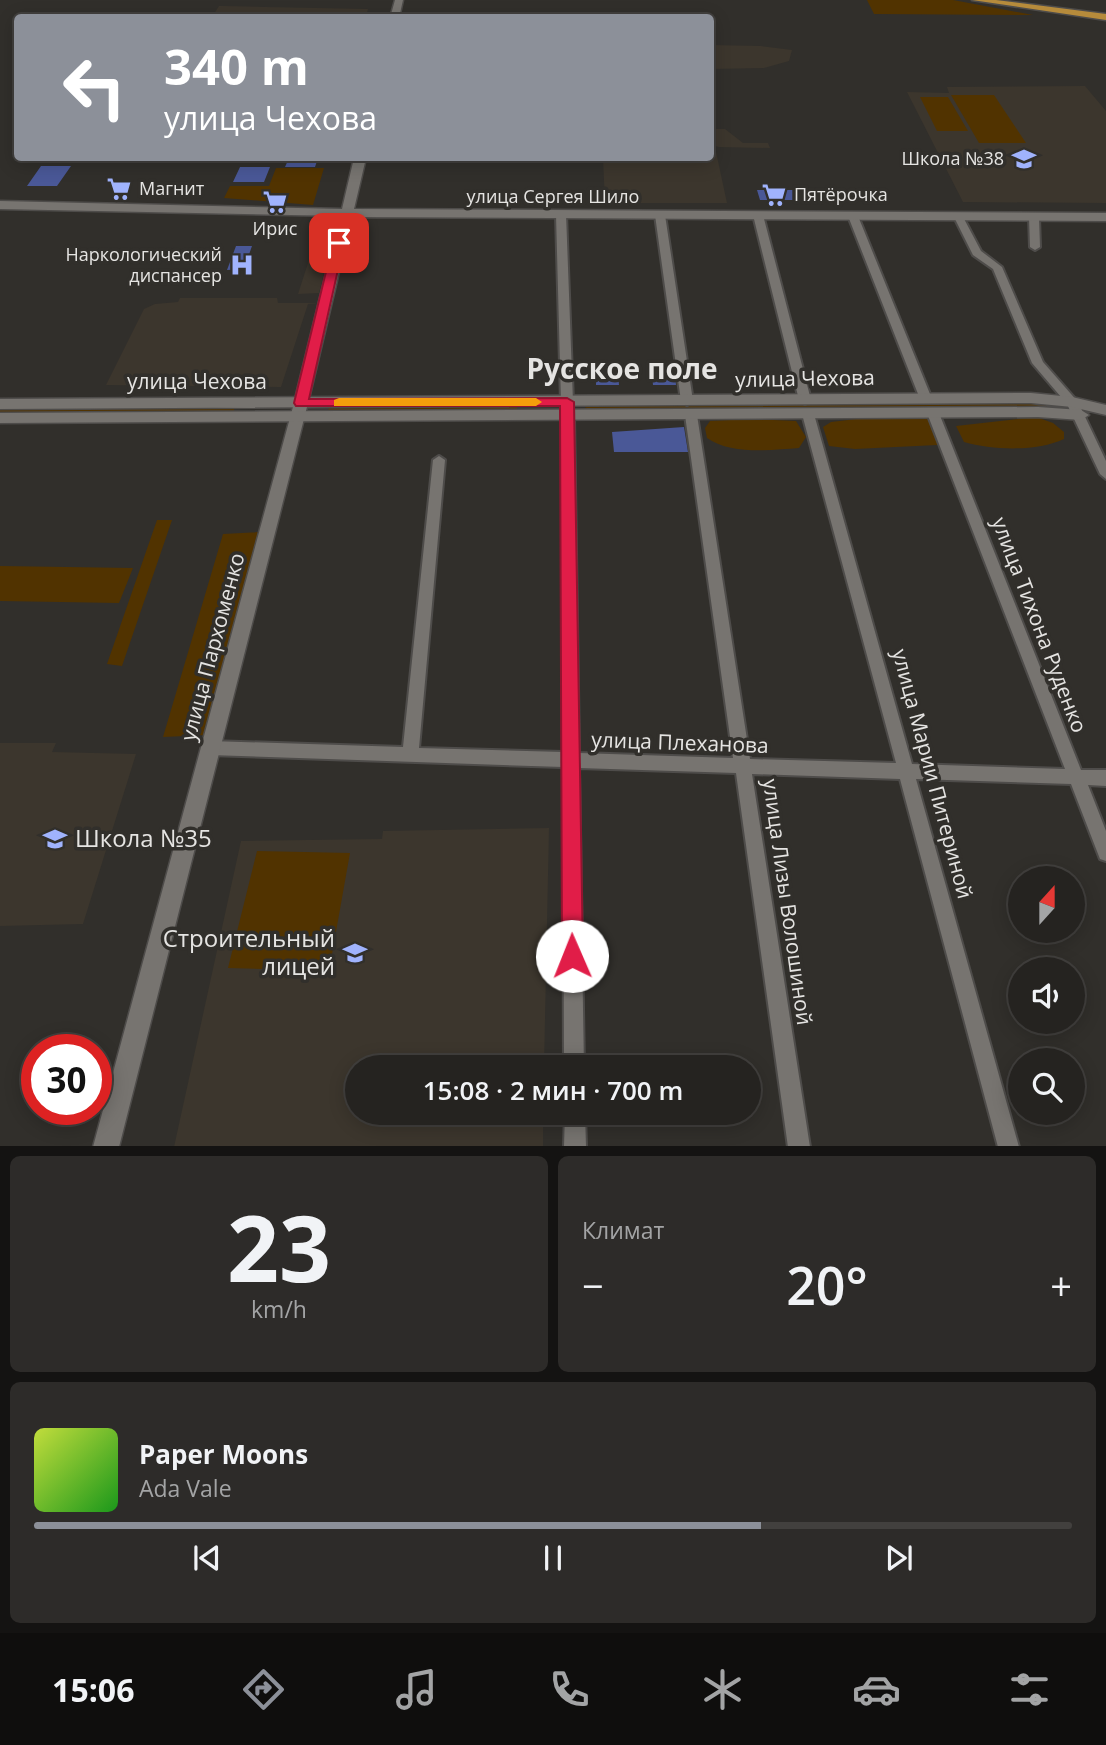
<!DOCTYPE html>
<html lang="ru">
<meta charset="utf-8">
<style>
body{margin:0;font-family:"Open Sans",sans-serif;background:#2d2b29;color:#f1f3f6;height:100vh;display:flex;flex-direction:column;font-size:26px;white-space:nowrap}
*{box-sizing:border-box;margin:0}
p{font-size:23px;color:#a3a4a5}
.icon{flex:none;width:38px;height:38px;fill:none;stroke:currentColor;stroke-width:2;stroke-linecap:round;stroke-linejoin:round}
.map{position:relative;height:1146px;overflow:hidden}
.details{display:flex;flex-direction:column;gap:10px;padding:10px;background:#141312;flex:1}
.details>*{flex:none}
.hud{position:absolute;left:14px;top:14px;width:700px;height:147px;border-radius:7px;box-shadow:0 4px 18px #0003,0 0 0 2px #42403e;background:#8c9099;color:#fff;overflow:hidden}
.needle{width:46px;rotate:21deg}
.tools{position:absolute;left:1008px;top:866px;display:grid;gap:14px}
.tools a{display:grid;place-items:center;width:77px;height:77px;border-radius:50%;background:#252320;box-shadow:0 4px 18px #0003,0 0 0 2px #42403e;font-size:35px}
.speed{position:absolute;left:21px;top:1034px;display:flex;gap:14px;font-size:35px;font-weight:700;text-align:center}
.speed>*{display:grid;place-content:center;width:91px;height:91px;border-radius:50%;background:#252320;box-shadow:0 4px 18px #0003,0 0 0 2px #42403e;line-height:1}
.speed .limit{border:10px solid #d22;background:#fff;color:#111}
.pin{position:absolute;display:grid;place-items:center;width:60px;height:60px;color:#fff;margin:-30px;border-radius:14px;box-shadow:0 4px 10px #0006}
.me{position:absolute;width:77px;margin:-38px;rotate:359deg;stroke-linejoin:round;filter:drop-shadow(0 0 5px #0008)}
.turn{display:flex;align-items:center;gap:24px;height:147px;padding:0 35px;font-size:32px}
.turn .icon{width:91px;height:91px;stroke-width:2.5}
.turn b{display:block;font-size:49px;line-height:60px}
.big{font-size:52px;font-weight:600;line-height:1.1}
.details .widget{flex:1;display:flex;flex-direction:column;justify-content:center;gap:10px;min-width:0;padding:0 24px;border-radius:10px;background:#2d2b29}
.details .dial{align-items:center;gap:0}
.dial b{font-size:91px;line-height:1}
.song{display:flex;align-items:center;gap:21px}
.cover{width:84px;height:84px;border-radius:10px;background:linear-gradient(135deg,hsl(70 70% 55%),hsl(120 70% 35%))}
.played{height:7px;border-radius:4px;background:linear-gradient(90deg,#8c9099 70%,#42403e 70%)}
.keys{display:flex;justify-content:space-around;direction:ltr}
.heat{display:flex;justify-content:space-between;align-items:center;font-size:38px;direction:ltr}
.details .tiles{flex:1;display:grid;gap:10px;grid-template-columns:1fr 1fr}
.widget:last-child{grid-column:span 2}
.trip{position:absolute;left:345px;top:1055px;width:416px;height:70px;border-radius:35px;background:#252320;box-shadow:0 4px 18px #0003,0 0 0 2px #42403e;font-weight:600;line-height:70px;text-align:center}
.menu{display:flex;height:112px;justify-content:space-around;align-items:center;background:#0f0e0d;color:#a3a4a5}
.menu .icon{width:49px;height:49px}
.menu .on{color:#8c9099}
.menu b{font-size:32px;color:#f1f3f6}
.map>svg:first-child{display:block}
</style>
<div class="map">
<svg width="1106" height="1147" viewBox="0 0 1106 1147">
<rect width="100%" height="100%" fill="#312f2b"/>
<path fill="#3c362d" d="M 219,6 L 368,9 L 366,17 L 212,17 Z
M 710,45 L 761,46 L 792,50 L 789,61 L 764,68 L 711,69 Z
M 1085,86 L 1106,111 L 1106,203 L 963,202 L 907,92 L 949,93 L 947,87 Z
M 711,129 L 725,129 L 743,143 L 768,143 L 770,148 L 719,147 L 711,145 Z
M 711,147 L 715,147 L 727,203 L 605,203 L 603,158 L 710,158 Z
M 319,229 L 335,229 L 319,293 L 298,294 Z
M 180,298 L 277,298 L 278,303 L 321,303 L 308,304 L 281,387 L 106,385 L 144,309 L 155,304 L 178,302 Z
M 0,743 L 56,743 L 52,752 L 136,754 L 83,924 L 0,926 Z
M 549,828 L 544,1067 L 357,1068 L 357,1113 L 543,1113 L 543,1146 L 174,1147 L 241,841 L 382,839 L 383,831 Z"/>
<path fill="#513300" d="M 867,0 L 953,0 L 1033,15 L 874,14 Z
M 951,95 L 994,95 L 1026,143 L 979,143 Z
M 920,97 L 948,97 L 968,131 L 937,131 Z
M 276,168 L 324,168 L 313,205 L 224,198 L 230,186 L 269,186 Z
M 1035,401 L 1065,406 L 1066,408 L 586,411 L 585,405 Z
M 235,406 L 233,414 L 0,415 L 0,407 Z
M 329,406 L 517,406 L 517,412 L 328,412 Z
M 874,417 L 927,419 L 939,427 L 937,445 L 855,449 L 829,446 L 823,427 L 831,422 Z
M 1036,417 L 1053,423 L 1064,432 L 1064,439 C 1036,452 993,450 964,442 L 956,426 Z
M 752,419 L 796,421 L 806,437 L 799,448 C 771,450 731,455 707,438 L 705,428 L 710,421 Z
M 157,520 L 172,520 L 122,666 L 107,664 Z
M 260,532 L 208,735 L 163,737 L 223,534 Z
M 0,566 L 133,568 L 119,603 L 0,601 Z
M 257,851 L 350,853 L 329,971 L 228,968 Z"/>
<path fill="#4a5897" d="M 289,158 L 318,158 L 315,167 L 285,167 Z
M 41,166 L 71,166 L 57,186 L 27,186 Z
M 240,167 L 270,167 L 264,182 L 233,182 Z
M 757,190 L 798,190 L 801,200 L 760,200 Z
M 236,246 L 252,246 L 244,269 L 227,270 Z
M 675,374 L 676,385 L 653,385 L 652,375 Z
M 596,375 L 618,375 L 619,385 L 596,385 Z
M 684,427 L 688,452 L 614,452 L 612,432 Z"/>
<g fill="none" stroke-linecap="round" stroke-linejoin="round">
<g stroke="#4e4c4a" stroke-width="4">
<path id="minor" d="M 561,211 L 566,214 L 573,402 L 567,406 L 561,402 L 556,214 Z
M 660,212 L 665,215 L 693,401 L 687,405 L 681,401 L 655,215 Z
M 758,212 L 763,215 L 811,400 L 805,404 L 799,400 L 753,215 Z
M 850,214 L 858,216 L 932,399 L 930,402 L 926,403 L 920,399 L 848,216 Z
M 1034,214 L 1039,217 L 1040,247 L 1035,250 L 1030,247 L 1029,217 Z
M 956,215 L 962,215 L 981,251 L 1002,267 L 1043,362 L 1078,402 L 1106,461 L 1106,479 L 1100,474 L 1067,404 L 1032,363 L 993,269 L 973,255 L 954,217 Z
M 933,409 L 939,413 L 1081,770 L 1106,770 L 1106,786 L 1088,785 L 1106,831 L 1106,861 L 1100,859 L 1071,784 L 916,779 L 1019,1147 L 998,1147 L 900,779 L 752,774 L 810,1147 L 788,1147 L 736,773 L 579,768 L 584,1068 L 564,1068 L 563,767 L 210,755 L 204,753 L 202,748 L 204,743 L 210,741 L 403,747 L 433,460 L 439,456 L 445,460 L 419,748 L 563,752 L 562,417 L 568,413 L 574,417 L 579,753 L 733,758 L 685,415 L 691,411 L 697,415 L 750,759 L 896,763 L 802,414 L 808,410 L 814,414 L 912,764 L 1065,769 L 927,413 Z
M 565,1113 L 585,1113 L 586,1147 L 564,1147 Z"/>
</g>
<g stroke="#4e4c4a" stroke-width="3">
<path id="tertiary" d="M 395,0 L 403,0 L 399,18 L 390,18 Z
M 354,158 L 366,158 L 354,209 L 1106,213 L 1106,221 L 352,217 L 308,403 L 119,1147 L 93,1147 L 294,403 L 340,216 L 0,209 L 0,201 L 342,209 Z"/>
</g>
<g stroke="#4e4c4a" stroke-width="3">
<path id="secondary" d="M 1031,393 L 1072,397 L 1106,405 L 1106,415 L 1072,407 L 1031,403 L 0,409 L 0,399 Z
M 1038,407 L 1081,410 L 1089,415 L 1081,420 L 1038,417 L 0,423 L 0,413 Z"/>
</g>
<g stroke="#4e4c4a" stroke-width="3">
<path id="primary" d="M 972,0 L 996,0 L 1106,14 L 1106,20 Z"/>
</g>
<use href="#minor" fill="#777470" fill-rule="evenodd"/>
<use href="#tertiary" fill="#777470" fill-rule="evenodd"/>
<use href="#secondary" fill="#777470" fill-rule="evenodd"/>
<use href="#primary" fill="#b68b3b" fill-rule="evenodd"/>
</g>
<path fill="#e11d48" stroke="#92132f" stroke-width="2" d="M 339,240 L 344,243 L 309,399 L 567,398 L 574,402 L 583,956 L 580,963 L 572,967 L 565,963 L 562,956 L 560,406 L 296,406 L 294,403 L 333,243 Z"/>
<path fill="#f59e0b" d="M 339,398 L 536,398 L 542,402 L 536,406 L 334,406 L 334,400 Z"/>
<defs>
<g id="school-bare" transform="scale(1.89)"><path d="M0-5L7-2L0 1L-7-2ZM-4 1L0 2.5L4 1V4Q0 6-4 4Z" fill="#a0b3fd" stroke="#312f2b" stroke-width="2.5" paint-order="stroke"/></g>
<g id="supermarket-bare" transform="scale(1.89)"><path d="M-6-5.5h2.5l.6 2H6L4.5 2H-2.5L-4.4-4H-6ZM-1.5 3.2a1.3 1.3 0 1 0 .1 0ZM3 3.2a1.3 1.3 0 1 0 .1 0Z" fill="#a0b3fd" stroke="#312f2b" stroke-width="2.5" paint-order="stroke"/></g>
<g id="hospital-bare" transform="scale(1.89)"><path d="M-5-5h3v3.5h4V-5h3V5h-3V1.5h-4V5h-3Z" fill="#a0b3fd" stroke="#312f2b" stroke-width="2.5" paint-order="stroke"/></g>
<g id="university-bare" transform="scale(1.89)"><path d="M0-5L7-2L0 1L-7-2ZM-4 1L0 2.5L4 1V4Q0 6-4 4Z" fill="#a0b3fd" stroke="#312f2b" stroke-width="2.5" paint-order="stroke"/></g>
</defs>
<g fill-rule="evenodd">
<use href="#school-bare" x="1024" y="159"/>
<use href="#supermarket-bare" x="119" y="189"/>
<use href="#supermarket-bare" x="774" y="195"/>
<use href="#supermarket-bare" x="275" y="202"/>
<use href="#hospital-bare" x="242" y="265"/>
<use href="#school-bare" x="55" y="839"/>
<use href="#university-bare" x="355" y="953"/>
</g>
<g text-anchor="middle" stroke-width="7" stroke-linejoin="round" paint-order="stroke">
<g font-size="18" fill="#e5e4e2" stroke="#312f2b" text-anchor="end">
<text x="1004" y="165">Школа №38</text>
<text x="139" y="195" text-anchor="start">Магнит</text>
<text x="794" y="201" text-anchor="start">Пятёрочка</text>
<text x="275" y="235" text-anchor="middle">Ирис</text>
<text x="222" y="261">Наркологический<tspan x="222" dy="21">диспансер</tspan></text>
</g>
<g font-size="18" fill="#e5e4e2" stroke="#312f2b">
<text x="553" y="203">улица Сергея Шило</text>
</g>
<g font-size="21" fill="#e5e4e2" stroke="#312f2b">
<text transform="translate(805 379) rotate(-1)" y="7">улица Чехова</text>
<text x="197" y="389">улица Чехова</text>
<text transform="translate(1039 625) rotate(69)" y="7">улица Тихона Руденко</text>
<text transform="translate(213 647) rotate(-75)" y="7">улица Пархоменко</text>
<text transform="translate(680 743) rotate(2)" y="7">улица Плеханова</text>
<text transform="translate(932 774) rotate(75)" y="7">улица Марии Питериной</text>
<text transform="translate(787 902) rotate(82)" y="7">улица Лизы Волошиной</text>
</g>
<g font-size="24" fill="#e5e4e2" stroke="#312f2b" text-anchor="start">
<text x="75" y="847">Школа №35</text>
<text x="335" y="947" text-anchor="end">Строительный<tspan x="335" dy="28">лицей</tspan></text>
</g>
<g font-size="28" font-weight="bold" fill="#e5e4e2" stroke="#312f2b">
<text x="622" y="379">Русское поле</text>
</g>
</g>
</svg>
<div class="tools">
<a><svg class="needle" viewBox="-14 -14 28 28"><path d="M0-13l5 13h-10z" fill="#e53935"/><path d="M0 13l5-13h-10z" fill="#a3a4a5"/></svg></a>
<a><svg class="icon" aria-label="sound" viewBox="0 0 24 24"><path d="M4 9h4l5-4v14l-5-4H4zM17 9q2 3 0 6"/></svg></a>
<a><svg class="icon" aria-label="search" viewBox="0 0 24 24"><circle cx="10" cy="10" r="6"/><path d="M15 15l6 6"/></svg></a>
</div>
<div class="speed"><div class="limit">30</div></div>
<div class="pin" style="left:339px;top:243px;background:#d93025"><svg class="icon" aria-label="arrive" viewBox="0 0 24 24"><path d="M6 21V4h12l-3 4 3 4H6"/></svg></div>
<svg class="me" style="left:572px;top:956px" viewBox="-20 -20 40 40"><circle r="19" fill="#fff"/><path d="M0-13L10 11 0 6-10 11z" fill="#e11d48"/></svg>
<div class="trip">15:08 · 2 мин · 700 m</div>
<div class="hud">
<div class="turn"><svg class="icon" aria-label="left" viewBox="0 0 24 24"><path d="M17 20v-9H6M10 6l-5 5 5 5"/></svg><div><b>340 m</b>улица Чехова</div></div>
</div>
</div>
<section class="details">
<div class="tiles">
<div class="widget dial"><b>23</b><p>km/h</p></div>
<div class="widget"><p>Климат</p>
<div class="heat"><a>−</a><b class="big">20°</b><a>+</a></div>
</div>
<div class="widget">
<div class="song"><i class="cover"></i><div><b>Paper Moons</b><p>Ada Vale</p></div></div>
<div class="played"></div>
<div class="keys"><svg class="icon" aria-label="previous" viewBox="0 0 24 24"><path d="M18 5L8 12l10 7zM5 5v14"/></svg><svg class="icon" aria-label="pause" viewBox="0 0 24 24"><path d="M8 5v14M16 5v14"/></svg><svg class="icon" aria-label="next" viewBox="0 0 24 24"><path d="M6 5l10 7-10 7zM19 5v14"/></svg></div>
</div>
</div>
</section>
<nav class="menu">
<b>15:06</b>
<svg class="icon on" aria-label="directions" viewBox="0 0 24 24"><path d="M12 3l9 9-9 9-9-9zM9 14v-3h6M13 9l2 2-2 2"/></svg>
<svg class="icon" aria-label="music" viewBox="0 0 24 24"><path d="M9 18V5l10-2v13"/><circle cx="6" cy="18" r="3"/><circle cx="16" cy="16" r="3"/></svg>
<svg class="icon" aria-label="phone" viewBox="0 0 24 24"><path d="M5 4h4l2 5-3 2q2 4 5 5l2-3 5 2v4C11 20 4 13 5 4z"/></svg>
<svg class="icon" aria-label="climate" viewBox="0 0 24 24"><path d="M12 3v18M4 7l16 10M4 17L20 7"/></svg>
<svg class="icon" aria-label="car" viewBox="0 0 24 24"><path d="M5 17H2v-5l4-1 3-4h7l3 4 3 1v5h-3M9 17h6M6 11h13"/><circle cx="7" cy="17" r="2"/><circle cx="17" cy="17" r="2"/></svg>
<svg class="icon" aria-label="filters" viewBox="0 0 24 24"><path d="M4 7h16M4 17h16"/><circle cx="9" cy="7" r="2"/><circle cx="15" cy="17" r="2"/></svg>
</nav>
